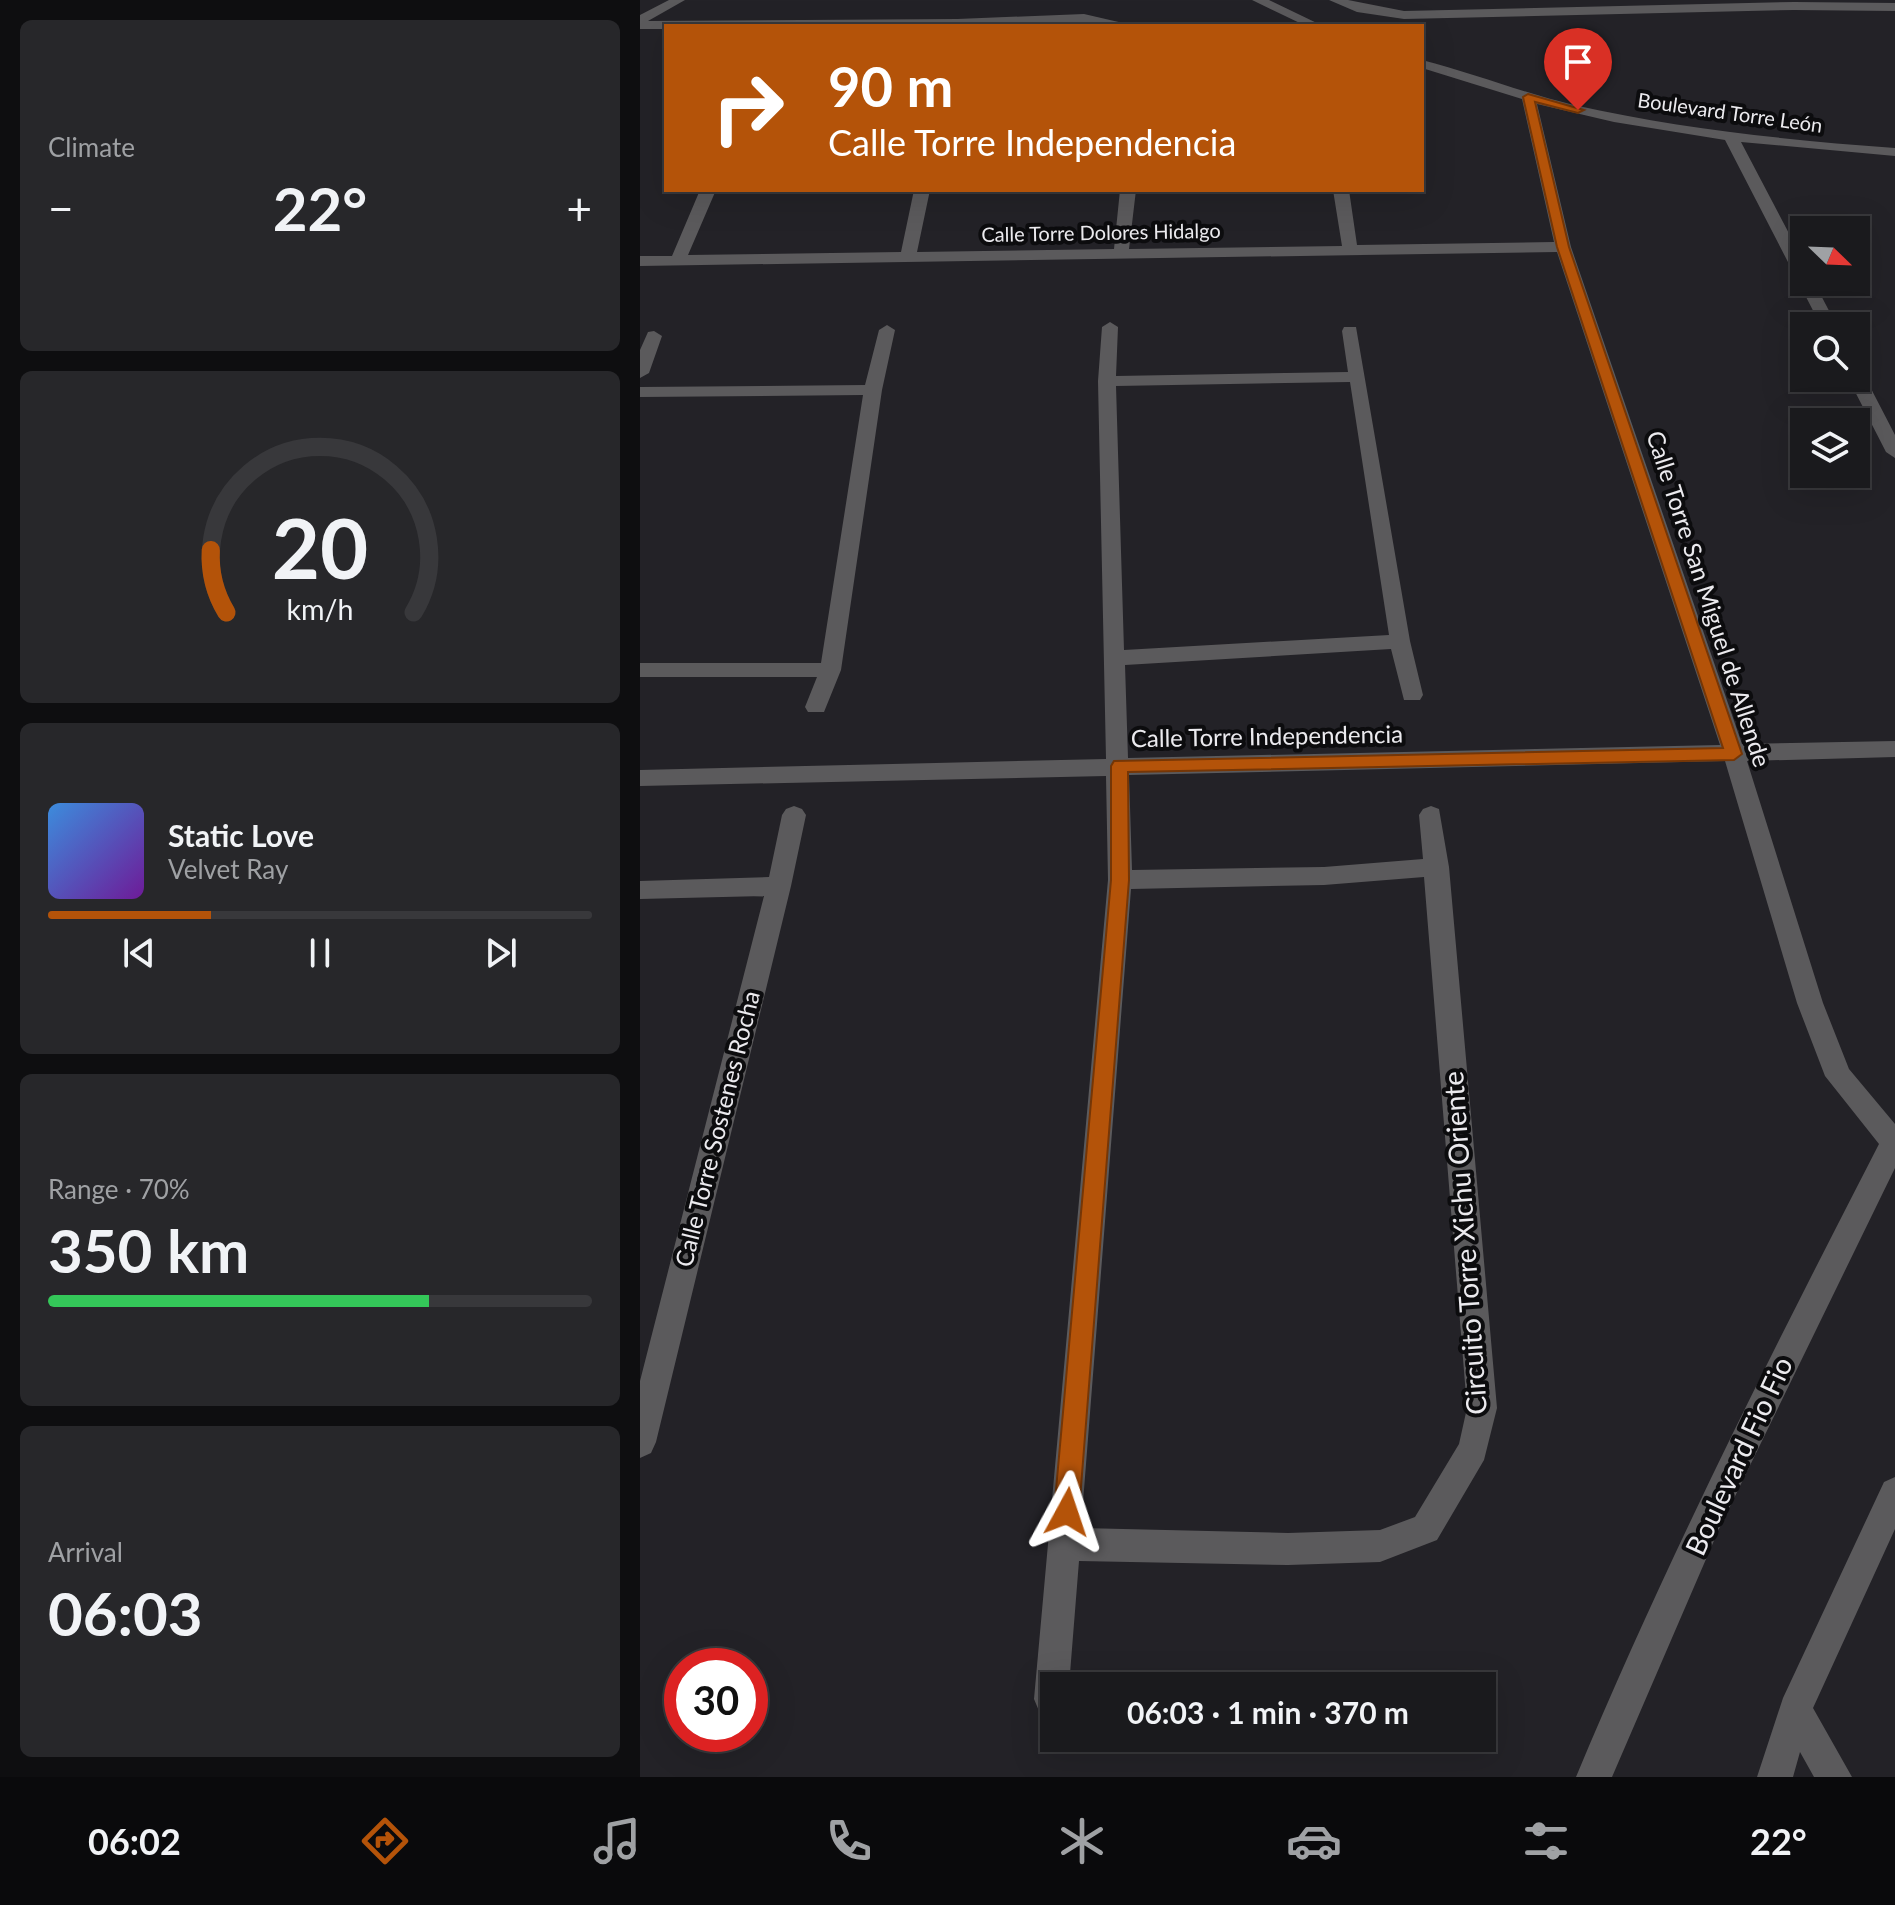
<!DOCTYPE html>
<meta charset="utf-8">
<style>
body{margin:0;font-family:Lato,sans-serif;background:#27272a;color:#f1f3f6;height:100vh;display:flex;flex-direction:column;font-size:30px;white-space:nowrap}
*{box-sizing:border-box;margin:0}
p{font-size:26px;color:#9fa1a4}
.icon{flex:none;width:44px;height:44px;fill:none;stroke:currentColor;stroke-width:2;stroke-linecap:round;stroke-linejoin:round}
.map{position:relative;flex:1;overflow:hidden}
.side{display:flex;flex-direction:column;gap:20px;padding:20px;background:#0e0e10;width:640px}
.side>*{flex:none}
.guide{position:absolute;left:24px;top:24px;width:760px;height:168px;border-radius:0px;box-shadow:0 8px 32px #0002,0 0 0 2px #38383b;background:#b45309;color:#fff;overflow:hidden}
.needle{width:52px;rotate:113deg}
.fabs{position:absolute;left:1150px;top:216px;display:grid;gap:16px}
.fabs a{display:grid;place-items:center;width:80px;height:80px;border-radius:0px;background:#1a1a1d;box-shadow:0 8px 32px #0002,0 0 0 2px #38383b;font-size:40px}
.speed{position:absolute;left:24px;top:1648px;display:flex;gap:16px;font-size:40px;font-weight:700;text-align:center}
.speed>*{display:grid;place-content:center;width:104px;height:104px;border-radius:50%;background:#1a1a1d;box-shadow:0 8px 32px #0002,0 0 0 2px #38383b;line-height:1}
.speed .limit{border:12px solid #d22;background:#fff;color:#111}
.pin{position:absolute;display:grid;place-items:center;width:68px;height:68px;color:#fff;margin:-82px -34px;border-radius:50% 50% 50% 0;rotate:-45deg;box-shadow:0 0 8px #0007}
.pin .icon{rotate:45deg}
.me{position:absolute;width:88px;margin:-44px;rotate:5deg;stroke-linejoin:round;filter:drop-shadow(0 0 6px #0008)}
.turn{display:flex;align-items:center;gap:28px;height:168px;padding:0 32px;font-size:36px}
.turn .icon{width:104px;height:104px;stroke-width:2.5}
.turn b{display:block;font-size:56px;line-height:68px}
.big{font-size:60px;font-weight:700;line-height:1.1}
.side .widget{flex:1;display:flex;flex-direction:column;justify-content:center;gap:12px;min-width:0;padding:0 28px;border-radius:12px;background:#27272a}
.side .dial{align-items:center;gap:0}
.dial svg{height:208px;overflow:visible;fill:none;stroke:#38383b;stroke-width:7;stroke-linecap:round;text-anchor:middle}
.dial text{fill:#f1f3f6;stroke:none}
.song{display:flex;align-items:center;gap:24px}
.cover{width:96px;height:96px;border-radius:12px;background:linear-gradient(135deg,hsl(210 70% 55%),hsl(280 70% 35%))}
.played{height:8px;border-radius:4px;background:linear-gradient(90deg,#b45309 30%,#38383b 30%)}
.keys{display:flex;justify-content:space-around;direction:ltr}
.heat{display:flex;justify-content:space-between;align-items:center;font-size:44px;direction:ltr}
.charge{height:12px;border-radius:6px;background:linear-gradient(90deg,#34c759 70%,#38383b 0)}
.trip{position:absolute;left:400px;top:1672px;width:456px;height:80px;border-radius:0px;background:#1a1a1d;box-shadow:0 8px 32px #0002,0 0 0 2px #38383b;font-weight:700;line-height:80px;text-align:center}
.tab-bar{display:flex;height:128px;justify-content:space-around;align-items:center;background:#0a0a0c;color:#9fa1a4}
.tab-bar .icon{width:56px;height:56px}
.tab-bar .current{color:#b45309}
.tab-bar b{font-size:36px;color:#f1f3f6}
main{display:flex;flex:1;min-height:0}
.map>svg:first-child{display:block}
</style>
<main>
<section class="side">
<div class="widget"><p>Climate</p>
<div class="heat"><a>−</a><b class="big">22°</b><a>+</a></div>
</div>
<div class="widget dial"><svg viewBox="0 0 100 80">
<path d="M14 69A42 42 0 1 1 86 69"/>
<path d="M14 69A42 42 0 0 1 8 45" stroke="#b45309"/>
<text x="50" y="56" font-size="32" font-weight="700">20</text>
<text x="50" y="72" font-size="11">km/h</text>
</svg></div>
<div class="widget">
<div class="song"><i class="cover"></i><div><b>Static Love</b><p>Velvet Ray</p></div></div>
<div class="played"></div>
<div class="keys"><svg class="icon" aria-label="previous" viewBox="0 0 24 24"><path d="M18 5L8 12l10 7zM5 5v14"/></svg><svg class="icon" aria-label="pause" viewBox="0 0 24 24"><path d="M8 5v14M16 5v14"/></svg><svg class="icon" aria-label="next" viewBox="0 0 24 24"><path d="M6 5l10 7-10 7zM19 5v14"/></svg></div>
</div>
<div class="widget"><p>Range · 70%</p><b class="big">350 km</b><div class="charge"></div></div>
<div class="widget"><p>Arrival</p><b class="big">06:03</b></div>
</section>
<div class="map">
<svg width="1255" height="1777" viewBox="0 0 1255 1777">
<rect width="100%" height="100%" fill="#232227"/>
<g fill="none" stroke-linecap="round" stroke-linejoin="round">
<path fill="#5b5a5c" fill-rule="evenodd" d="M 29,0 L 45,0 L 8,21 L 317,19 L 444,14 L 496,26 L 444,22 L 339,26 L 26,26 L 26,29 L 0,29 L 0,15 Z
M 612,0 L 629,0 L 683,26 L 666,26 Z
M 689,0 L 708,0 L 764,11 L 1154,2 L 1255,3 L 1255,11 L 1154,10 L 764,19 L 717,12 Z
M 782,60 C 833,73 883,93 934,105 C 1040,129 1147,140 1255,148 L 1255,156 L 1101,142 L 1164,262 L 1164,282 L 1174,282 L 1197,326 L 1181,326 L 1085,140 L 974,122 L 897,104 L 931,247 L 1102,744 L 1255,741 L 1255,757 L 1107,761 L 1183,1003 L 1209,1069 L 1255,1124 L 1255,1168 L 1079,1529 L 972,1777 L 936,1777 C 1026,1561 1132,1352 1239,1144 L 1185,1076 L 1157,1003 L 1085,761 L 489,775 L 492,870 L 684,867 L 783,859 L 779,815 L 783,809 L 791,806 L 799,809 L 809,867 L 857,1408 L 844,1460 L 797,1540 L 740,1562 L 648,1565 L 439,1561 L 429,1686 L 414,1686 L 414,1715 L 411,1716 L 399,1711 L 394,1699 L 468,880 L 466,776 L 0,786 L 0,770 L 466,759 L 458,381 L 462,327 L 470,322 L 478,327 L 476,376 L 708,372 L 702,331 L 704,327 L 716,327 L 770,641 L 783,695 L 780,700 L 764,700 L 751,649 L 485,665 L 488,758 L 1080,745 L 917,252 L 0,266 L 0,256 L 32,256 L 60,190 L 76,190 L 48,255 L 261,252 L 274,190 L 290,190 L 277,252 L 474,249 L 480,190 L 496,190 L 489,249 L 702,246 L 693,190 L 709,190 L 717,245 L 914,242 L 882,99 L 782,68 ZM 710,382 L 749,635 L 484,650 L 476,386 ZM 784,877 L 827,1408 L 819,1444 L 775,1517 L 740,1530 L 648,1533 L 441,1528 L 491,889 L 684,885 Z
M 247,325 L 255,330 L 242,390 L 201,670 L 184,712 L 168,712 L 165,707 L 177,677 L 0,677 L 0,663 L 181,663 L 223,395 L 0,397 L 0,387 L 225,385 L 239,330 Z
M 14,331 L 22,336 L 9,373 L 0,378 L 0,350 L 8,332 Z
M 1216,372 L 1225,377 L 1255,435 L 1255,458 L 1246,452 L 1208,378 L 1216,378 Z
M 154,806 L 162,809 L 166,815 L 151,886 L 16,1442 L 11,1453 L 0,1458 L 0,1381 L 124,896 L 0,899 L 0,881 L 129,877 L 142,815 L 146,809 Z
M 1255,1477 L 1255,1529 L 1173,1708 L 1212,1777 L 1174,1777 L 1160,1752 L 1153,1777 L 1117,1777 L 1143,1698 L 1244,1482 Z"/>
</g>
<path fill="#b45309" stroke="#753606" stroke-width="2" d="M 888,94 L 944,110 L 938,113 L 895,102 L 929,247 L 1102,754 L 1094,760 L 488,772 L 489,880 L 439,1512 L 435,1521 L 427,1524 L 418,1521 L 414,1512 L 471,880 L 471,766 L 474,761 L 1083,748 L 917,247 L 883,97 Z"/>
<g text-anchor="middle" stroke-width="8" stroke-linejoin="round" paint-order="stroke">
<g font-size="20" fill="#ebeaee" stroke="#0c0c0e">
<text transform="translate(1090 113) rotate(8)" y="7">Boulevard Torre León</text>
<text transform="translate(461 233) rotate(-1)" y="7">Calle Torre Dolores Hidalgo</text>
</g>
<g font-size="24" fill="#ebeaee" stroke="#0c0c0e">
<text transform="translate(1068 599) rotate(72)" y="8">Calle Torre San Miguel de Allende</text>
<text transform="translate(627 737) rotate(-1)" y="8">Calle Torre Independencia</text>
<text transform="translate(78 1129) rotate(-76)" y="8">Calle Torre Sostenes Rocha</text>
</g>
<g font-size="28" fill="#ebeaee" stroke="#0c0c0e">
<text transform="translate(825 1243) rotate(-94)" y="10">Circuito Torre Xichu Oriente</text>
<text transform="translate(1099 1456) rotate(-65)" y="10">Boulevard Fio Fio</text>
</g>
</g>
</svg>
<div class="fabs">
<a><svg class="needle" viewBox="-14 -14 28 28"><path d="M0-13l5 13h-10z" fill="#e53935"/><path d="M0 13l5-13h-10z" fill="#9fa1a4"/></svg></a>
<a><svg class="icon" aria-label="search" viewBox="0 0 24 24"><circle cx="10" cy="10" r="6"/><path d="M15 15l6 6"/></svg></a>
<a><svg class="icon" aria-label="layers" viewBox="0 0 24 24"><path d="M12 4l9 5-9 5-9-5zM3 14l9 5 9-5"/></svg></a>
</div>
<div class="speed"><div class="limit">30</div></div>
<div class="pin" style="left:938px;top:110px;background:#d93025"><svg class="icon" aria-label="arrive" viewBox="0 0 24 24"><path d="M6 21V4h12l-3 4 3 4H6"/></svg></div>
<svg class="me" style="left:427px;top:1512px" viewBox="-20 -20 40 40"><path d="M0-17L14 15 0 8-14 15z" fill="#b45309" stroke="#fff" stroke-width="4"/></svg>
<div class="trip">06:03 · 1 min · 370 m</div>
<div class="guide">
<div class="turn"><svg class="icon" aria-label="right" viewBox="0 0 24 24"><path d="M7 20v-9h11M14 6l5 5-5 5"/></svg><div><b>90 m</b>Calle Torre Independencia</div></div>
</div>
</div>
</main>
<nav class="tab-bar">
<b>06:02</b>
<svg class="icon current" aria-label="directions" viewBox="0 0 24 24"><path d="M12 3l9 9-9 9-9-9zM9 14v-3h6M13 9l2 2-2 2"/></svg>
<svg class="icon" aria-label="music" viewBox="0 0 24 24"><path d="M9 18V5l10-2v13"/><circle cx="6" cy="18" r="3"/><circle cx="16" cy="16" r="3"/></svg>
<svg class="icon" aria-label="phone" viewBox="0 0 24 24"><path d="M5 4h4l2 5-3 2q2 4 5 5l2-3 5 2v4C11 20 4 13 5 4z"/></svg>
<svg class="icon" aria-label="climate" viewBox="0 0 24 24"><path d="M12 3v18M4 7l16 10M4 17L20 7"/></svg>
<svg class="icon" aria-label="car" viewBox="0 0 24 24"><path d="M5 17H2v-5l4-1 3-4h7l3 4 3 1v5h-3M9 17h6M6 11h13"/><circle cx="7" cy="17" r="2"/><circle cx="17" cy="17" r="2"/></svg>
<svg class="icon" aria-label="filters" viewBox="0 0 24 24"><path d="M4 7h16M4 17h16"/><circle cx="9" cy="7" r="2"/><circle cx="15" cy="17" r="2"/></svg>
<b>22°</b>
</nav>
